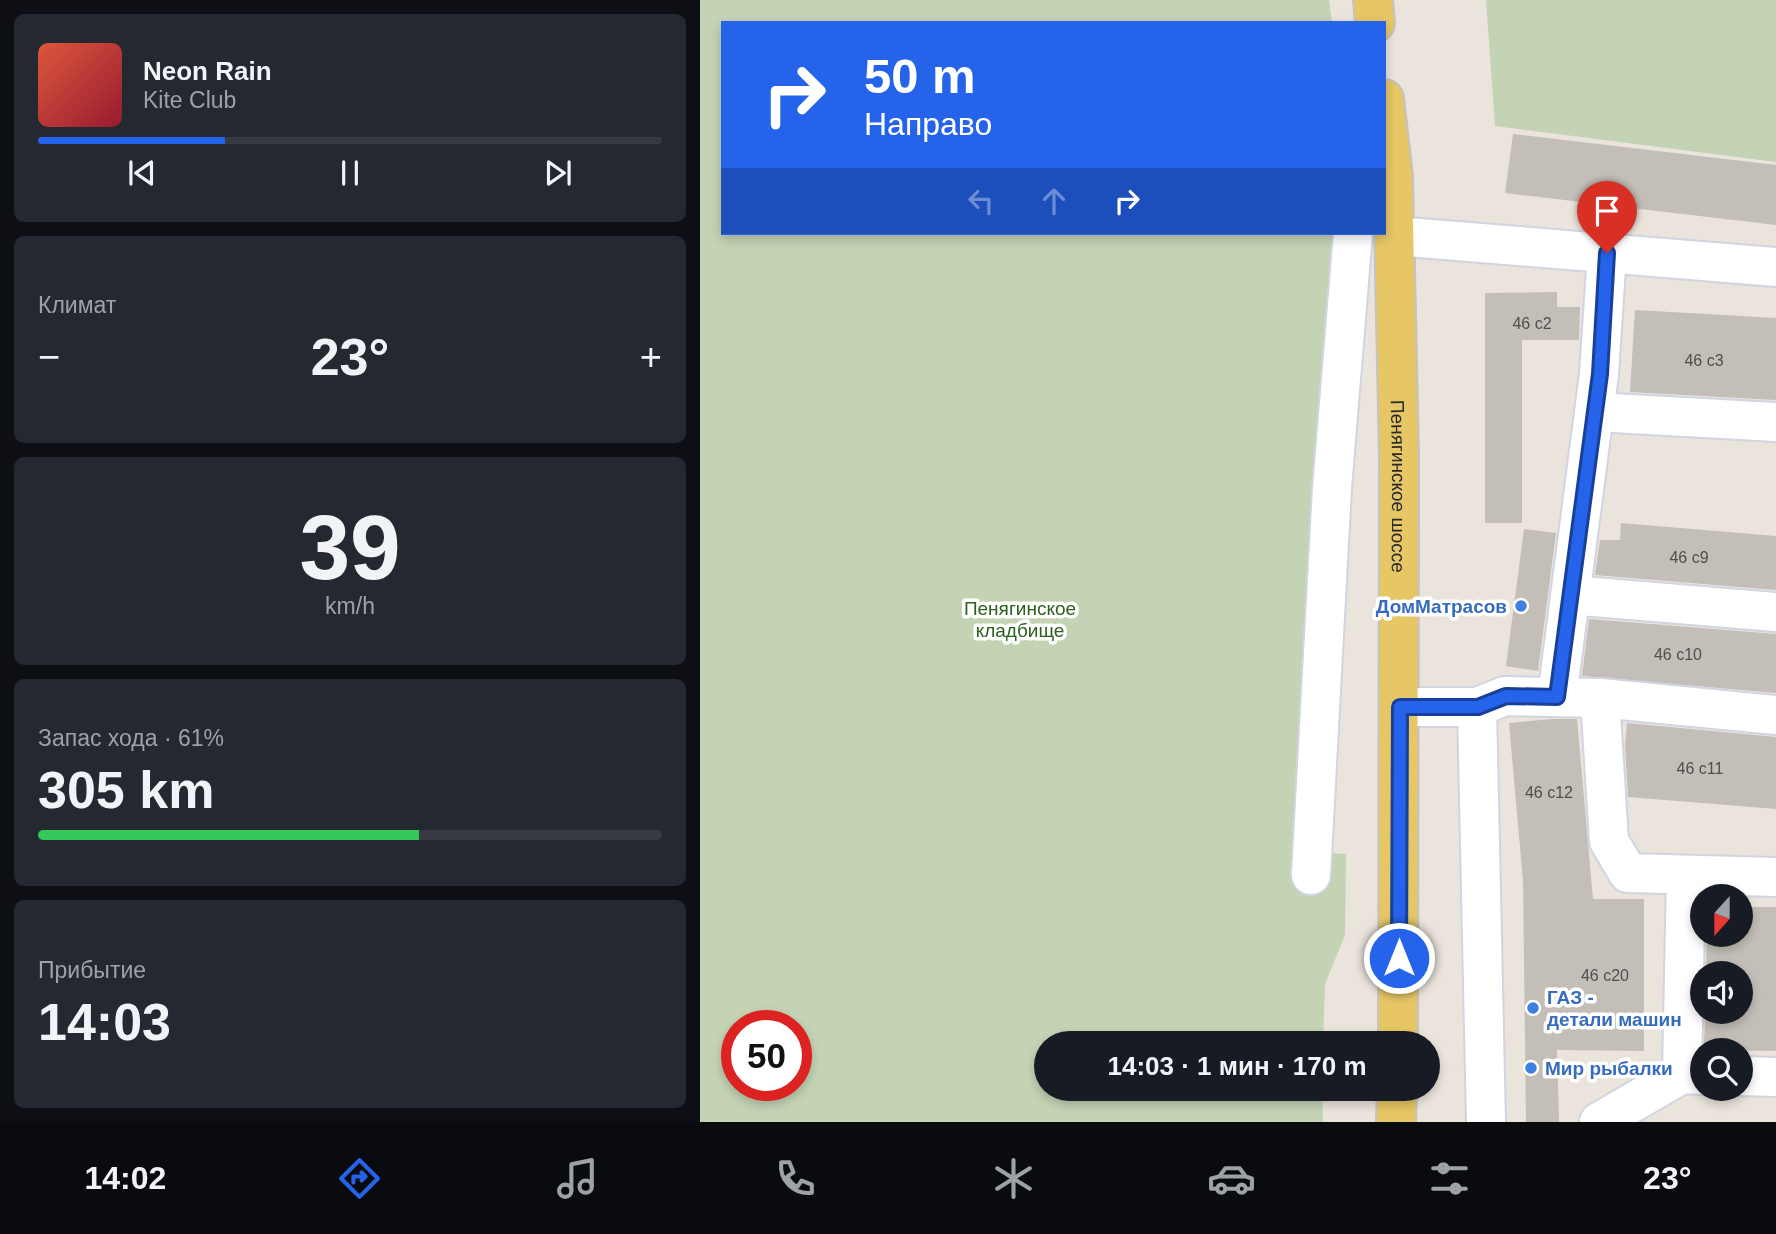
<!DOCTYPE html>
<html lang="ru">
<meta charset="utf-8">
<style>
body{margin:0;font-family:Arial,sans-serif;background:#242831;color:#f1f3f6;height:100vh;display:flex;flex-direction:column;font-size:26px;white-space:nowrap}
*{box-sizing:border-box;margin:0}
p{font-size:23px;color:#9ea1a6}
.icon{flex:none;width:38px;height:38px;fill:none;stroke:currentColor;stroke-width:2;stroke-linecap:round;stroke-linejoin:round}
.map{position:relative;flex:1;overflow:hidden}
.details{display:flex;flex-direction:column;gap:14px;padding:14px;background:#0d0f14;width:700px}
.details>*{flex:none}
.banner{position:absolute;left:21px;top:21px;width:665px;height:214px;border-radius:0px;box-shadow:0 4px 10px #0003;background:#2563eb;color:#fff;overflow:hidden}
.needle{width:46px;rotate:201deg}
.fabs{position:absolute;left:990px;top:884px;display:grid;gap:14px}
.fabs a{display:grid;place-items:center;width:63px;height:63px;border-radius:50%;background:#171b24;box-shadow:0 4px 10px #0003;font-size:35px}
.speed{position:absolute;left:21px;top:1010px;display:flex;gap:14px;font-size:35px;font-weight:700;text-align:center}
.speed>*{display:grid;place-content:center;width:91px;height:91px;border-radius:50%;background:#171b24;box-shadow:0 4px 10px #0003;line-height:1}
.speed .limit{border:10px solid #d22;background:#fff;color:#111}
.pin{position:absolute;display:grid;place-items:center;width:60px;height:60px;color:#fff;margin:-72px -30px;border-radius:50% 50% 50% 0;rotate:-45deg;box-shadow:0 0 7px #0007}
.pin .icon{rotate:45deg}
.me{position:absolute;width:77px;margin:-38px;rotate:0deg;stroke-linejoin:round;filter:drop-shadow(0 0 5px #0008)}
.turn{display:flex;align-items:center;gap:24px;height:147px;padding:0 28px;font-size:32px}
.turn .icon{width:91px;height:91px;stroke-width:2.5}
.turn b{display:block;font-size:49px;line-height:60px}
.lanes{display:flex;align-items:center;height:66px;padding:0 28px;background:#0003;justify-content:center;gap:35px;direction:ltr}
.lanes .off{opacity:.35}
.big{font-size:52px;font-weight:600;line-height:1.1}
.details .card{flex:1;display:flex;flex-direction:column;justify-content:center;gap:10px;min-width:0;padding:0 24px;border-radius:10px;background:#242831}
.details .dial{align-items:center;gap:0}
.dial b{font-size:91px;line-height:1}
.song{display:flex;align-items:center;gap:21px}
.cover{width:84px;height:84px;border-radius:10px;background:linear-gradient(135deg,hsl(10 70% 55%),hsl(350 70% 35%))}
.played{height:7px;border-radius:4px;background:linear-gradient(90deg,#2563eb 30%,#363941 30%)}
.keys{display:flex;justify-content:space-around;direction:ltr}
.heat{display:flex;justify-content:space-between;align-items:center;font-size:38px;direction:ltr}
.charge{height:10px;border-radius:5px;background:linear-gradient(90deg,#34c759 61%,#363941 0)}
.trip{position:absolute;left:334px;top:1031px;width:406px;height:70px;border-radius:35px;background:#171b24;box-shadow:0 4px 10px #0003;font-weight:600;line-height:70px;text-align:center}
.tab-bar{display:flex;height:112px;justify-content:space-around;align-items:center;background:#090b0e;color:#9ea1a6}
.tab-bar .icon{width:49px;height:49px}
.tab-bar .current{color:#2563eb}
.tab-bar b{font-size:32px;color:#f1f3f6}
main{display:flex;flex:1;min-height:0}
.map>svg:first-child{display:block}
</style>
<main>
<section class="details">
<div class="card">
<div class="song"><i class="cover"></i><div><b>Neon Rain</b><p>Kite Club</p></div></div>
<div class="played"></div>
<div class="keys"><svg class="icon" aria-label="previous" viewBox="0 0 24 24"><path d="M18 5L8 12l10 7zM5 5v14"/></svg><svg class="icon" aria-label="pause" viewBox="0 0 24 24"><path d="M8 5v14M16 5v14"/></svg><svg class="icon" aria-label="next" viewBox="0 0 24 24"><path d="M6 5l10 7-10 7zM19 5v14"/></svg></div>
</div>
<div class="card"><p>Климат</p>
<div class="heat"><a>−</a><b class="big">23°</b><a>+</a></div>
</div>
<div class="card dial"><b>39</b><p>km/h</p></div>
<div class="card"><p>Запас хода · 61%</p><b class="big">305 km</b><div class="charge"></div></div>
<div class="card"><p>Прибытие</p><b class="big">14:03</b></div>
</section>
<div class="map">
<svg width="1076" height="1122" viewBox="0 0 1076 1122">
<rect width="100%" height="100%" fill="#eae4dc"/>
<path fill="#c3d3b4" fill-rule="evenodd" d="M 0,0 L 629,0 L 632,23 L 23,23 L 23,233 L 633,233 L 617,497 L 631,853 L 646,854 L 645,935 L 625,984 L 623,1043 L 346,1043 L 346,1088 L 622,1089 L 623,1122 L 0,1122 ZM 37,1026 L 96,1026 L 96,1085 L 37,1085 Z
M 786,0 L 1076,0 L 1076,162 L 795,126 Z"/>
<path fill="#c3beb7" d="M 813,134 L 1076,165 L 1076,225 L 805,193 Z
M 857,292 L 857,307 L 880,307 L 879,340 L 822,340 L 822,523 L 785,523 L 785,293 Z
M 935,310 L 1076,318 L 1076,400 L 930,392 Z
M 921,523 L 1076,536 L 1076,590 L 895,575 L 900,540 L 920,540 Z
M 824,529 L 856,533 L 838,671 L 806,666 Z
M 889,619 L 1076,634 L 1076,693 L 882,676 Z
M 852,719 L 877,719 L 893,899 L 944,899 L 944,1051 L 857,1050 L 859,1122 L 826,1122 L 823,881 L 809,723 Z
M 927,723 L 1076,737 L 1076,809 L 928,797 L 925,745 Z
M 1041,907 L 1076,907 L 1076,1051 L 1004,1050 L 1005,1012 L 1041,1012 L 1041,973 L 1006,973 L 1007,934 L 1041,934 Z"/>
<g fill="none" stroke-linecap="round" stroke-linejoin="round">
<g stroke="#d1d4e1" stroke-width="42">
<path id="minor" d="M 695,236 L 1076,267
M 894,412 L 1076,422
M 870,595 L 1076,612
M 857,697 L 899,374 L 907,253
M 900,698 L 909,841 L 928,873 L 1076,877
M 700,707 L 777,707 L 786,1122
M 777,707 L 805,696 L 900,698 L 1076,715
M 611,875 L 632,488 L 653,233
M 986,875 L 982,1074 L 1003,1075
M 1041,1076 L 1076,1077
M 899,1122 L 982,1074"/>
</g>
<g stroke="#c3c3c3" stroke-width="42">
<g id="major">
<path d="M 673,0 L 675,23"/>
<path id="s1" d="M 684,99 L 693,177 L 699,456 L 698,1043"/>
<path d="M 696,1122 L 697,1088"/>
</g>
</g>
<use href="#minor" stroke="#fff" stroke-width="38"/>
<use href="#major" stroke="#e6c665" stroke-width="38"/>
</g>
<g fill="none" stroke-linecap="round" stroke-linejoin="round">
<g stroke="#184099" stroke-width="18">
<path id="route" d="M 699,958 L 700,707 L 778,707 L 806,696 L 857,697 L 900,374 L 907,253"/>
</g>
<use href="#route" stroke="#2563eb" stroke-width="12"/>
</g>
<g fill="#3f7fe0" stroke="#fff" stroke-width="2.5">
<circle cx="821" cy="606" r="7"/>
<circle cx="833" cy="1008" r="7"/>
<circle cx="831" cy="1068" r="7"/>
</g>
<g text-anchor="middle" stroke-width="7" stroke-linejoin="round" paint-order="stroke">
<g font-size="16" fill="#504e4c">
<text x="832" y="329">46 с2</text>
<text x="1004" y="366">46 с3</text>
<text x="989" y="563">46 с9</text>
<text x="978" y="660">46 с10</text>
<text x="1000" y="774">46 с11</text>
<text x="849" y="798">46 с12</text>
<text x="905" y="981">46 с20</text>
</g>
<g font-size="19" fill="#292929" stroke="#fff">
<text dy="7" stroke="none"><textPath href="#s1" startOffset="388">Пенягинское шоссе</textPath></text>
</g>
<g font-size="19" font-weight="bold" fill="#366cbe" stroke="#fff" text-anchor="start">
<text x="807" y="613" text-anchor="end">ДомМатрасов</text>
<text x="847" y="1004">ГАЗ -<tspan x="847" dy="22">детали машин</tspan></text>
<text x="845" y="1075">Мир рыбалки</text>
</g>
<g font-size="19" fill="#2d601f" stroke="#fff">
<text x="320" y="615">Пенягинское<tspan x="320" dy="22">кладбище</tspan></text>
</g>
</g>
</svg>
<div class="fabs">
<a><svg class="needle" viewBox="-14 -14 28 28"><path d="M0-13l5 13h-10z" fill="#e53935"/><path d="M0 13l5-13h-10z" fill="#9ea1a6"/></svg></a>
<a><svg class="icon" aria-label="sound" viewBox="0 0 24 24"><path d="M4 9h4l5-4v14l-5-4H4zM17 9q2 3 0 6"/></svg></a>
<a><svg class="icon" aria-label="search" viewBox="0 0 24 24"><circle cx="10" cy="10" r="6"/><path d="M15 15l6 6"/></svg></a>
</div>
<div class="speed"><div class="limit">50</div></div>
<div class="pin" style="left:907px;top:253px;background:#d93025"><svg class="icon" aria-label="arrive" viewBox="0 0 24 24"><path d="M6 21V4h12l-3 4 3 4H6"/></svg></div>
<svg class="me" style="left:699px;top:958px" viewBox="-20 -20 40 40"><circle r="17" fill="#2563eb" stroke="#fff" stroke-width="3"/><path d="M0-11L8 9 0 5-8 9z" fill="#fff"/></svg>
<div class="trip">14:03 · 1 мин · 170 m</div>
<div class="banner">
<div class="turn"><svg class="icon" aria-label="right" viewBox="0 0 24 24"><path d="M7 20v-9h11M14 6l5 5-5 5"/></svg><div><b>50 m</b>Направо</div></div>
<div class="lanes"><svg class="icon off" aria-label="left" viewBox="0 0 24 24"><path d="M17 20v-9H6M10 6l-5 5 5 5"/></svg><svg class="icon off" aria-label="ahead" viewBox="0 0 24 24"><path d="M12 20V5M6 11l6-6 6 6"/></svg><svg class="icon" aria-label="right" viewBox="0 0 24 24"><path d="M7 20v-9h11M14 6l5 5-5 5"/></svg></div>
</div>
</div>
</main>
<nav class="tab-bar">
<b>14:02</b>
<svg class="icon current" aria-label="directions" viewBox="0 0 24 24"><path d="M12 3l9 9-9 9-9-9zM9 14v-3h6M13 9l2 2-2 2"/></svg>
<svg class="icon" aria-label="music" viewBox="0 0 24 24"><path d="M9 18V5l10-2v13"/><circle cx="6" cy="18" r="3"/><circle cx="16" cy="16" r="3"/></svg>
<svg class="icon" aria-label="phone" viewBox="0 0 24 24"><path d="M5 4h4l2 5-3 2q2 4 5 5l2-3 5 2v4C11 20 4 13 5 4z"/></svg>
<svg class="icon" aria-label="climate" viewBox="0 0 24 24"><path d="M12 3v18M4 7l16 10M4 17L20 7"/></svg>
<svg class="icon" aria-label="car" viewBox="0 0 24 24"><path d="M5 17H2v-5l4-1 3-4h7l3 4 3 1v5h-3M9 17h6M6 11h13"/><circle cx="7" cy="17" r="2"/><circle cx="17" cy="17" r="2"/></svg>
<svg class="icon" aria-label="filters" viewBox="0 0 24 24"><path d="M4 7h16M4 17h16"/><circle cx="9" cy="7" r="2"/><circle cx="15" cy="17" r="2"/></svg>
<b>23°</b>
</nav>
